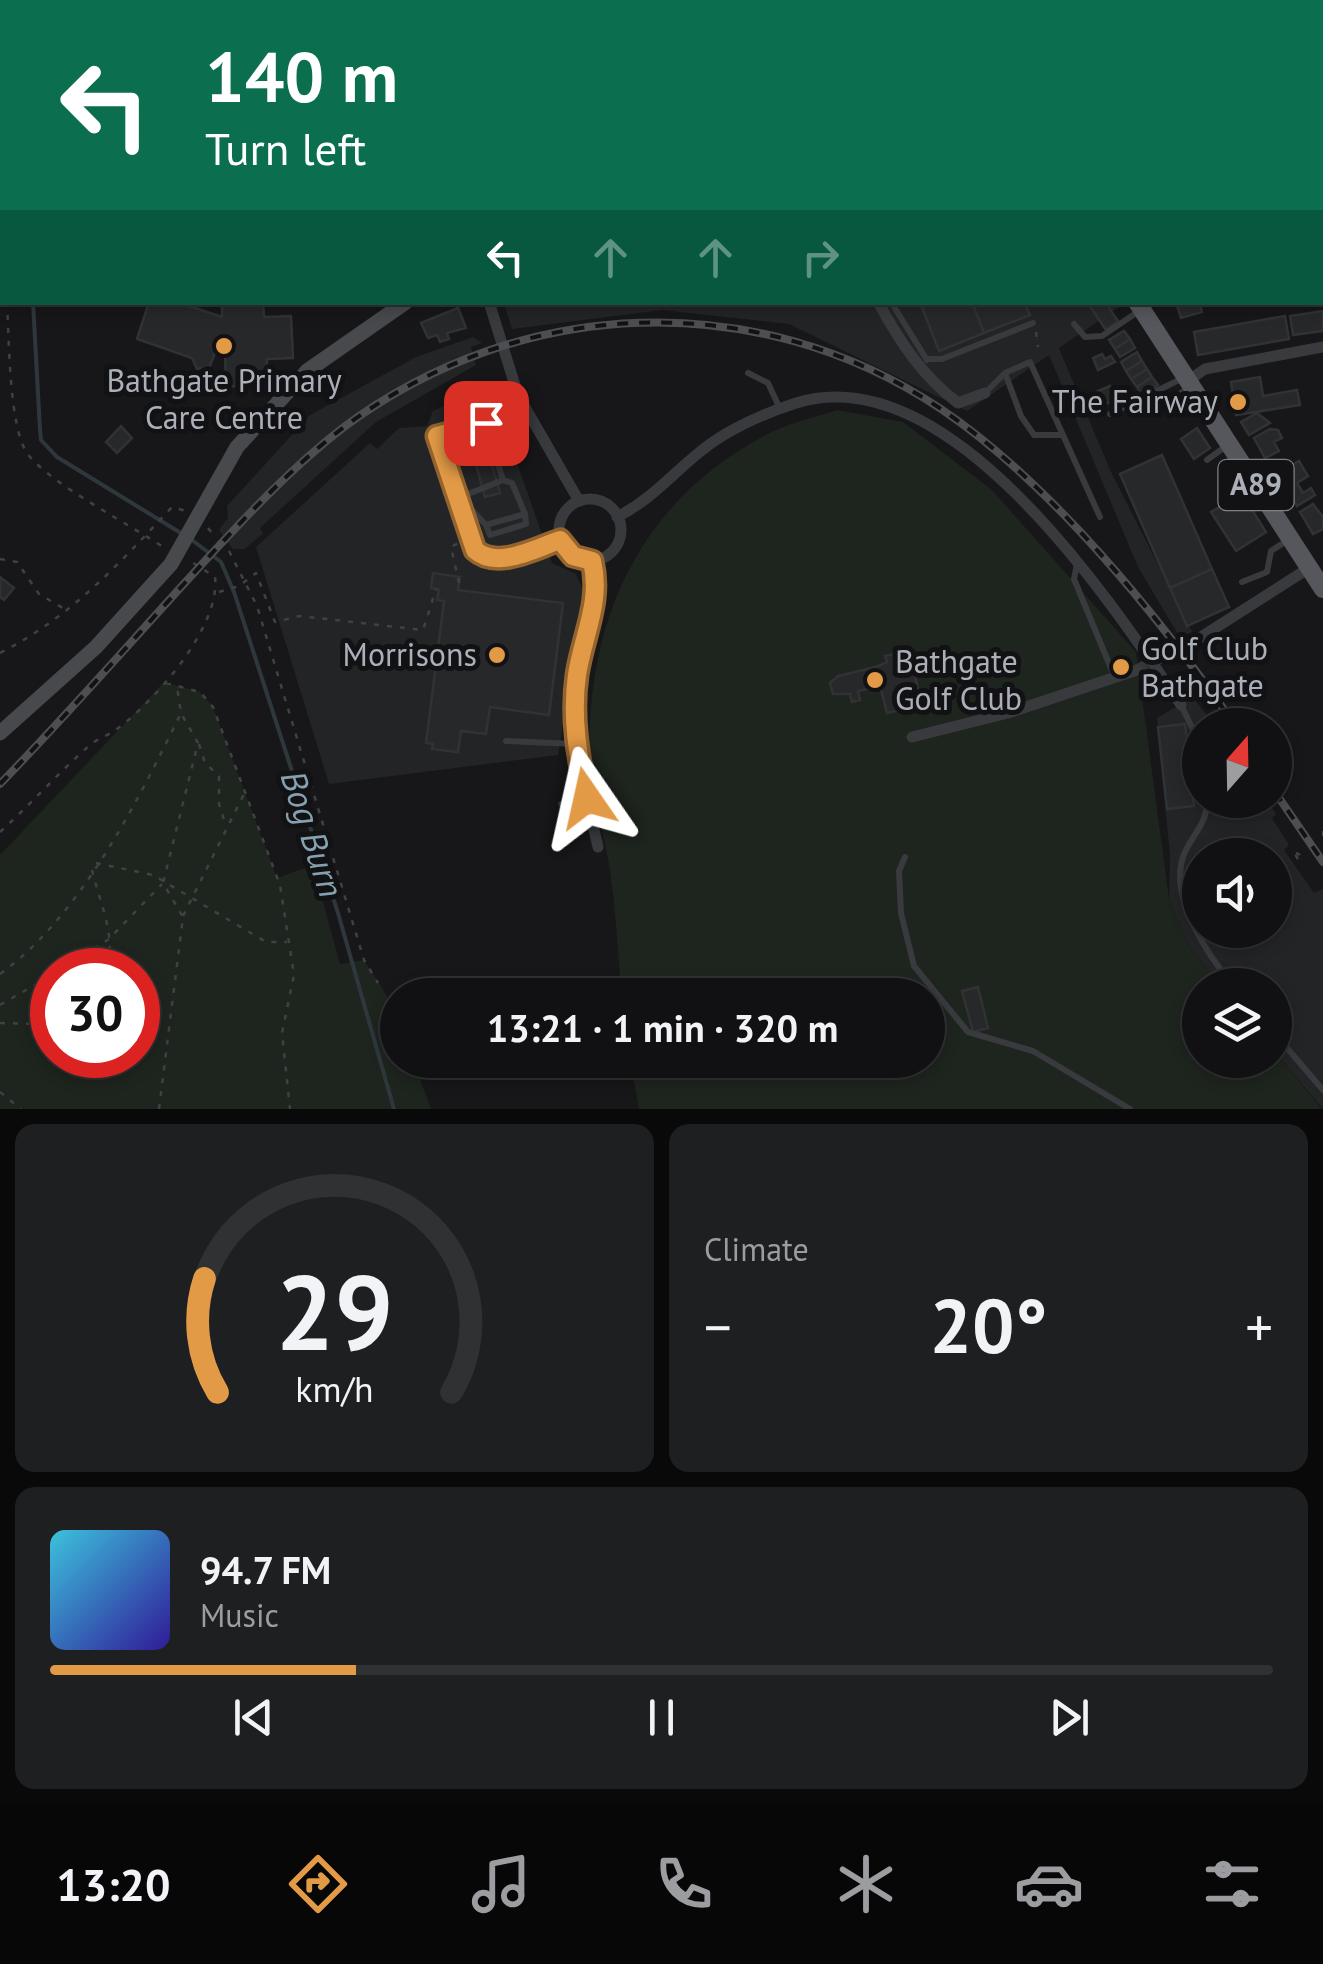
<!DOCTYPE html>
<meta charset="utf-8">
<style>
body{margin:0;font-family:"PT Sans",sans-serif;background:#1e1f21;color:#f1f3f6;height:100vh;display:flex;flex-direction:column;font-size:38px;white-space:nowrap}
*{box-sizing:border-box;margin:0}
p{font-size:32px;color:#9c9da0}
.icon{flex:none;width:55px;height:55px;fill:none;stroke:currentColor;stroke-width:2;stroke-linecap:round;stroke-linejoin:round}
.map{position:relative;height:1109px;overflow:hidden}
.details{display:flex;flex-direction:column;gap:15px;padding:15px;background:#09090a;flex:1}
.details>*{flex:none}
.hud{position:absolute;left:0px;top:0px;width:1325px;height:305px;box-shadow:0 5px 15px #0003,0 0 0 2px #303133;background:#0b6e4f;color:#fff;overflow:hidden}
.needle{width:65px;rotate:20deg}
.controls{position:absolute;left:1182px;top:708px;display:grid;gap:20px}
.controls a{display:grid;place-items:center;width:110px;height:110px;border-radius:50%;background:#111113;box-shadow:0 5px 15px #0003,0 0 0 2px #303133;font-size:50px}
.speed{position:absolute;left:30px;top:948px;display:flex;gap:20px;font-size:50px;font-weight:700;text-align:center}
.speed>*{display:grid;place-content:center;width:130px;height:130px;border-radius:50%;background:#111113;box-shadow:0 5px 15px #0003,0 0 0 2px #303133;line-height:1}
.speed .limit{border:15px solid #d22;background:#fff;color:#111}
.pin{position:absolute;display:grid;place-items:center;width:85px;height:85px;color:#fff;margin:-42px;border-radius:20px;box-shadow:0 5px 15px #0006}
.me{position:absolute;width:110px;margin:-55px;rotate:349deg;stroke-linejoin:round;filter:drop-shadow(0 0 8px #0008)}
.turn{display:flex;align-items:center;gap:35px;height:210px;padding:0 40px;font-size:45px}
.turn .icon{width:130px;height:130px;stroke-width:2.5}
.turn b{display:block;font-size:70px;line-height:85px}
.lanes{display:flex;align-items:center;height:95px;padding:0 40px;background:#0003;justify-content:center;gap:50px;direction:ltr}
.lanes .off{opacity:.35}
.big{font-size:75px;font-weight:600;line-height:1.1}
.details .card{flex:1;display:flex;flex-direction:column;justify-content:center;gap:15px;min-width:0;padding:0 35px;border-radius:20px;background:#1e1f21}
.details .dial{align-items:center;gap:0}
.dial svg{height:260px;overflow:visible;fill:none;stroke:#303133;stroke-width:7;stroke-linecap:round;text-anchor:middle}
.dial text{fill:#f1f3f6;stroke:none}
.song{display:flex;align-items:center;gap:30px}
.cover{width:120px;height:120px;border-radius:15px;background:linear-gradient(135deg,hsl(190 70% 55%),hsl(250 70% 35%))}
.played{height:10px;border-radius:5px;background:linear-gradient(90deg,#e29a46 25%,#303133 25%)}
.keys{display:flex;justify-content:space-around;direction:ltr}
.heat{display:flex;justify-content:space-between;align-items:center;font-size:55px;direction:ltr}
.details .tiles{flex:1;display:grid;gap:15px;grid-template-columns:1fr 1fr}
.card:last-child{grid-column:span 2}
.trip{position:absolute;left:380px;top:978px;width:565px;height:100px;border-radius:50px;background:#111113;box-shadow:0 5px 15px #0003,0 0 0 2px #303133;font-weight:600;line-height:100px;text-align:center}
.menu{display:flex;height:160px;justify-content:space-around;align-items:center;background:#070708;color:#9c9da0}
.menu .icon{width:70px;height:70px}
.menu .on{color:#e29a46}
.menu b{font-size:45px;color:#f1f3f6}
.map>svg:first-child{display:block}
</style>
<div class="map">
<svg width="1323" height="1109" viewBox="0 0 1323 1109">
<rect width="100%" height="100%" fill="#171719"/>
<path fill="#232426" fill-rule="evenodd" d="M 515,0 L 1140,0 L 1140,2 L 514,2 Z
M 504,303 L 1125,303 L 1059,348 L 1110,470 L 1200,647 L 1179,636 L 1138,567 L 1049,355 L 967,411 L 789,324 L 663,310 L 512,329 Z
M 473,337 L 482,343 L 471,347 L 476,365 L 376,422 L 260,528 L 263,534 L 244,549 L 233,549 L 219,530 L 228,518 L 227,506 L 310,415 L 416,357 Z
M 490,385 L 552,563 L 576,574 L 584,592 L 558,755 L 329,784 L 256,547 L 370,443 L 377,449 L 399,428 L 427,426 L 433,411 Z
M 1193,697 L 1214,725 L 1200,725 L 1200,800 L 1267,800 L 1276,814 L 1272,818 L 1289,845 L 1284,850 L 1314,893 L 1323,889 L 1323,1109 L 1275,1052 L 1275,985 L 1220,985 L 1190,948 L 1169,899 L 1170,856 L 1157,718 ZM 1200,855 L 1275,855 L 1275,930 L 1200,930 Z"/>
<path fill="#1e241e" fill-rule="evenodd" d="M 48,0 L 368,0 L 48,2 Z
M 837,410 L 903,422 L 992,490 L 1136,652 L 1169,899 L 1190,948 L 1220,985 L 1200,985 L 1200,1060 L 1275,1060 L 1275,1052 L 1322,1109 L 639,1109 L 630,1060 L 928,1060 L 928,995 L 622,995 C 617,950 616,904 608,859 C 603,830 592,800 590,770 C 583,624 638,499 772,432 C 792,422 816,417 837,410 Z
M 164,682 L 200,692 L 213,707 L 277,878 L 313,865 L 340,964 L 364,960 C 392,1003 398,1008 398,1060 L 413,1060 L 431,1109 L 0,1109 L 0,855 ZM 52,970 L 138,970 L 138,1055 L 52,1055 Z"/>
<g fill="none" stroke-linecap="round" stroke-linejoin="round">
<path stroke="#2e383c" stroke-width="4" d="M 31,2 L 31,0
M 33,302 L 40,430 L 41,440 L 57,457 L 184,535
M 192,540 L 221,562 L 234,592 L 338,913 L 394,1109"/>
</g>
<path fill="#27282a" stroke="#313235" stroke-width="2.5" d="M 686,0 L 687,2 L 581,1 L 590,0 Z
M 149,302 L 177,302 L 222,317 L 222,302 L 263,302 L 264,317 L 291,316 L 293,358 L 267,359 L 267,384 L 226,387 L 225,353 L 215,353 L 210,366 L 197,369 L 192,358 L 137,339 Z
M 920,302 L 972,302 L 984,333 L 939,351 Z
M 972,302 L 1024,302 L 1030,315 L 984,333 Z
M 1087,302 L 1105,302 L 1118,321 L 1106,330 Z
M 1176,302 L 1199,302 L 1202,312 L 1181,318 Z
M 458,308 L 466,328 L 447,333 L 449,339 L 440,342 L 437,335 L 428,338 L 421,323 Z
M 1323,311 L 1323,331 L 1293,335 L 1290,316 Z
M 1285,316 L 1289,339 L 1198,355 L 1194,332 Z
M 1124,331 L 1130,339 L 1115,349 L 1109,340 Z
M 1130,339 L 1135,348 L 1120,357 L 1115,349 Z
M 1137,352 L 1142,361 L 1126,371 L 1121,362 Z
M 1102,354 L 1105,359 L 1111,356 L 1115,362 L 1098,370 L 1093,358 Z
M 1142,361 L 1147,369 L 1131,379 L 1126,371 Z
M 1147,369 L 1152,377 L 1137,387 L 1131,379 Z
M 1152,377 L 1158,385 L 1142,396 L 1137,387 Z
M 1260,377 L 1263,396 L 1297,390 L 1300,405 L 1236,415 L 1231,382 Z
M 1110,386 L 1116,400 L 1092,409 L 1086,396 Z
M 1257,413 L 1270,423 L 1249,435 L 1241,422 Z
M 478,419 L 486,446 L 510,439 L 515,458 L 492,465 L 500,493 L 485,497 L 464,423 Z
M 121,426 L 132,438 L 117,453 L 106,442 Z
M 1197,428 L 1210,448 L 1194,459 L 1181,439 Z
M 1270,429 L 1278,430 L 1282,438 L 1274,442 L 1279,451 L 1265,458 L 1254,438 Z
M 1162,455 L 1212,569 L 1170,588 L 1120,474 Z
M 1299,461 L 1308,476 L 1297,483 L 1303,493 L 1311,488 L 1315,495 L 1297,506 L 1277,474 Z
M 1237,497 L 1244,509 L 1249,505 L 1266,532 L 1236,551 L 1211,512 Z
M 1313,504 L 1323,517 L 1323,529 L 1313,534 L 1300,512 Z
M 1212,569 L 1229,607 L 1187,626 L 1170,588 Z
M 433,573 L 460,577 L 458,590 L 563,603 L 549,715 L 490,707 L 486,734 L 461,731 L 458,752 L 432,749 L 433,744 L 426,743 L 444,601 L 437,600 L 439,589 L 431,588 Z
M 0,577 L 14,588 L 4,600 L 0,597 Z
M 909,651 L 922,705 L 887,713 L 880,686 L 858,691 L 860,700 L 852,702 L 850,694 L 833,694 L 830,683 L 838,676 L 876,667 L 887,662 L 885,656 Z
M 1185,724 L 1194,806 L 1167,809 L 1158,727 Z
M 978,987 L 988,1028 L 973,1032 L 962,991 Z"/>
<g fill="none" stroke-linecap="round" stroke-linejoin="round">
<path stroke="#353639" stroke-width="11" stroke-dasharray="11 5.5" stroke-linecap="butt" d="M 1137,670 L 1198,639"/>
<path stroke="#3f4145" stroke-width="2.5" stroke-dasharray="5 8" stroke-linecap="butt" d="M 575,0 L 576,2
M 692,0 L 692,2
M 547,2 L 547,0
M 0,20 L 2,24
M 2,123 L 2,164
M 7,302 C 9,337 9,427 27,453 C 48,483 133,526 166,549
M 1025,302 L 1030,315
M 1036,332 L 1038,347
M 208,528 L 216,538
M 229,551 L 257,606 L 364,960 L 378,983
M 0,559 L 17,562 L 39,594 L 68,611
M 459,583 L 451,547 L 460,542
M 219,592 L 239,586 L 256,573 L 275,622 L 300,616 L 423,630 L 436,589
M 0,653 C 71,617 118,565 172,507 L 186,511
M 166,683 L 200,692 L 213,707 L 280,885 L 294,975 L 282,1033 L 290,1109
M 199,744 L 205,763 L 219,776 L 219,804 L 225,823
M 1323,831 L 1323,837
M 0,832 C 31,804 59,772 90,745 C 98,738 108,736 117,729 C 155,701 221,626 215,577 L 187,559
M 1298,859 L 1293,851 L 1300,855
M 96,863 L 153,875 L 266,942 L 287,942
M 92,870 C 99,900 118,941 106,970
M 183,916 L 246,790
M 61,970 L 109,939 L 162,884
M 0,974 C 79,918 138,801 180,715
M 0,1005 L 52,975
M 0,1023 L 37,1024 L 52,1016
M 0,1092 L 21,1109
M 159,1109 L 183,917 L 163,883 L 198,743 L 181,713 L 177,687"/>
<path stroke="#393a3e" stroke-width="6" d="M 733,0 L 735,2
M 878,0 L 880,2
M 467,2 L 468,0
M 1063,2 L 1077,2
M 1322,62 L 1323,61
M 891,302 L 927,360
M 1074,324 L 1085,337 L 1102,336 L 1139,311
M 928,359 L 942,359 L 1033,323
M 748,373 L 768,383 L 780,409
M 1005,373 L 1021,416 L 1034,435 L 1062,435
M 986,392 L 1005,373 L 1030,362 L 1100,517
M 1170,400 L 1187,389
M 1110,414 L 1185,377
M 1207,460 L 1229,444
M 458,498 L 503,480
M 463,515 L 473,511 L 486,525 L 525,514 L 512,483 L 503,480 L 485,422 L 437,436 L 441,441 C 448,463 466,549 485,557 C 506,565 540,547 560,540
M 486,525 L 490,535 L 526,524 L 525,514
M 1077,564 L 1074,579 L 1115,678
M 1242,582 L 1267,572 L 1271,551 L 1288,540
M 1181,705 L 1200,744
M 506,741 L 575,744
M 1207,800 C 1208,824 1191,835 1183,857 C 1169,897 1208,956 1233,985
M 561,804 L 586,798
M 905,857 L 899,871 L 901,913 L 914,966 L 968,1032 L 1033,1051 L 1130,1109
M 1275,1034 L 1323,1090"/>
<path stroke="#393a3e" stroke-width="11" d="M 1183,2 L 1187,0
M 1322,147 L 1323,147
M 489,302 L 518,395 L 579,501
M 878,302 C 900,342 922,376 958,403 L 985,393
M 1189,380 L 1205,369 L 1323,347
M559 530a31 31 0 1 1 62 0a31 31 0 1 1-62 0Z
M 617,517 C 651,500 672,474 701,451 C 726,430 765,413 796,403 C 948,356 1108,597 1181,705
M 593,561 C 603,608 578,653 575,700 C 572,750 587,799 598,847
M 1198,639 L 1309,568
M 912,737 L 1008,713 L 1137,670"/>
<path stroke="#393a3e" stroke-width="14" d="M 498,2 L 499,0"/>
<path stroke="#47494d" stroke-width="15" d="M 938,2 L 942,0
M 0,733 L 96,647 L 171,564 L 237,447 L 307,371 L 406,302"/>
<path stroke="#55575c" stroke-width="18" d="M 1017,0 L 1018,2
M 1137,302 L 1323,589"/>
<g stroke="#4c4e52" stroke-width="8">
<path id="rail" d="M 0,784 C 66,716 128,645 192,575 C 240,523 288,470 344,427 C 520,296 757,286 941,409 C 1051,483 1159,617 1235,725
M 1275,792 L 1323,862"/>
</g>
<use href="#rail" stroke="#121214" stroke-width="4" stroke-dasharray="11" stroke-linecap="butt"/>
</g>
<g fill="none" stroke-linecap="round" stroke-linejoin="round">
<g stroke="#93642e" stroke-width="25">
<path id="route" d="M 486,423 L 437,436 L 475,550 C 497,570 536,548 560,540 L 573,556 L 592,561 C 602,602 583,635 577,675 C 571,717 578,757 587,798"/>
</g>
<use href="#route" stroke="#e29a46" stroke-width="18"/>
</g>
<g fill="#e29a46" stroke="#121214" stroke-width="4">
<circle cx="224" cy="346" r="10"/>
<circle cx="1238" cy="402" r="10"/>
<circle cx="497" cy="655" r="10"/>
<circle cx="1121" cy="667" r="10"/>
<circle cx="875" cy="680" r="10"/>
</g>
<g text-anchor="middle" stroke-width="10" stroke-linejoin="round" paint-order="stroke">
<rect fill="#121214" stroke="#7d8187" stroke-width="2.5" x="1218.5" y="460" width="75" height="50" rx="8"/>
<g font-size="30" font-weight="bold" fill="#abb0b8">
<text x="1256" y="495">A89</text>
</g>
<g font-size="32" fill="#abb0b8" stroke="#121214" text-anchor="end">
<text x="224" y="392" text-anchor="middle">Bathgate Primary<tspan x="224" dy="37">Care Centre</tspan></text>
<text x="1218" y="413">The Fairway</text>
<text x="1141" y="660" text-anchor="start">Golf Club<tspan x="1141" dy="37">Bathgate</tspan></text>
<text x="477" y="666">Morrisons</text>
<text x="895" y="673" text-anchor="start">Bathgate<tspan x="895" dy="37">Golf Club</tspan></text>
</g>
<g font-size="35" font-style="italic" fill="#85a1af" stroke="#121214">
<text transform="translate(312 834) rotate(72)" y="12">Bog Burn</text>
</g>
</g>
</svg>
<div class="controls">
<a><svg class="needle" viewBox="-14 -14 28 28"><path d="M0-13l5 13h-10z" fill="#e53935"/><path d="M0 13l5-13h-10z" fill="#9c9da0"/></svg></a>
<a><svg class="icon" aria-label="sound" viewBox="0 0 24 24"><path d="M4 9h4l5-4v14l-5-4H4zM17 9q2 3 0 6"/></svg></a>
<a><svg class="icon" aria-label="layers" viewBox="0 0 24 24"><path d="M12 4l9 5-9 5-9-5zM3 14l9 5 9-5"/></svg></a>
</div>
<div class="speed"><div class="limit">30</div></div>
<div class="pin" style="left:486px;top:423px;background:#d93025"><svg class="icon" aria-label="arrive" viewBox="0 0 24 24"><path d="M6 21V4h12l-3 4 3 4H6"/></svg></div>
<svg class="me" style="left:587px;top:798px" viewBox="-20 -20 40 40"><path d="M0-17L14 15 0 8-14 15z" fill="#e29a46" stroke="#fff" stroke-width="4"/></svg>
<div class="trip">13:21 · 1 min · 320 m</div>
<div class="hud">
<div class="turn"><svg class="icon" aria-label="left" viewBox="0 0 24 24"><path d="M17 20v-9H6M10 6l-5 5 5 5"/></svg><div><b>140 m</b>Turn left</div></div>
<div class="lanes"><svg class="icon" aria-label="left" viewBox="0 0 24 24"><path d="M17 20v-9H6M10 6l-5 5 5 5"/></svg><svg class="icon off" aria-label="ahead" viewBox="0 0 24 24"><path d="M12 20V5M6 11l6-6 6 6"/></svg><svg class="icon off" aria-label="ahead" viewBox="0 0 24 24"><path d="M12 20V5M6 11l6-6 6 6"/></svg><svg class="icon off" aria-label="right" viewBox="0 0 24 24"><path d="M7 20v-9h11M14 6l5 5-5 5"/></svg></div>
</div>
</div>
<section class="details">
<div class="tiles">
<div class="card dial"><svg viewBox="0 0 100 80">
<path d="M14 69A42 42 0 1 1 86 69"/>
<path d="M14 69A42 42 0 0 1 10 34" stroke="#e29a46"/>
<text x="50" y="56" font-size="32" font-weight="700">29</text>
<text x="50" y="72" font-size="11">km/h</text>
</svg></div>
<div class="card"><p>Climate</p>
<div class="heat"><a>−</a><b class="big">20°</b><a>+</a></div>
</div>
<div class="card">
<div class="song"><i class="cover"></i><div><b>94.7 FM</b><p>Music</p></div></div>
<div class="played"></div>
<div class="keys"><svg class="icon" aria-label="previous" viewBox="0 0 24 24"><path d="M18 5L8 12l10 7zM5 5v14"/></svg><svg class="icon" aria-label="pause" viewBox="0 0 24 24"><path d="M8 5v14M16 5v14"/></svg><svg class="icon" aria-label="next" viewBox="0 0 24 24"><path d="M6 5l10 7-10 7zM19 5v14"/></svg></div>
</div>
</div>
</section>
<nav class="menu">
<b>13:20</b>
<svg class="icon on" aria-label="directions" viewBox="0 0 24 24"><path d="M12 3l9 9-9 9-9-9zM9 14v-3h6M13 9l2 2-2 2"/></svg>
<svg class="icon" aria-label="music" viewBox="0 0 24 24"><path d="M9 18V5l10-2v13"/><circle cx="6" cy="18" r="3"/><circle cx="16" cy="16" r="3"/></svg>
<svg class="icon" aria-label="phone" viewBox="0 0 24 24"><path d="M5 4h4l2 5-3 2q2 4 5 5l2-3 5 2v4C11 20 4 13 5 4z"/></svg>
<svg class="icon" aria-label="climate" viewBox="0 0 24 24"><path d="M12 3v18M4 7l16 10M4 17L20 7"/></svg>
<svg class="icon" aria-label="car" viewBox="0 0 24 24"><path d="M5 17H2v-5l4-1 3-4h7l3 4 3 1v5h-3M9 17h6M6 11h13"/><circle cx="7" cy="17" r="2"/><circle cx="17" cy="17" r="2"/></svg>
<svg class="icon" aria-label="filters" viewBox="0 0 24 24"><path d="M4 7h16M4 17h16"/><circle cx="9" cy="7" r="2"/><circle cx="15" cy="17" r="2"/></svg>
</nav>
